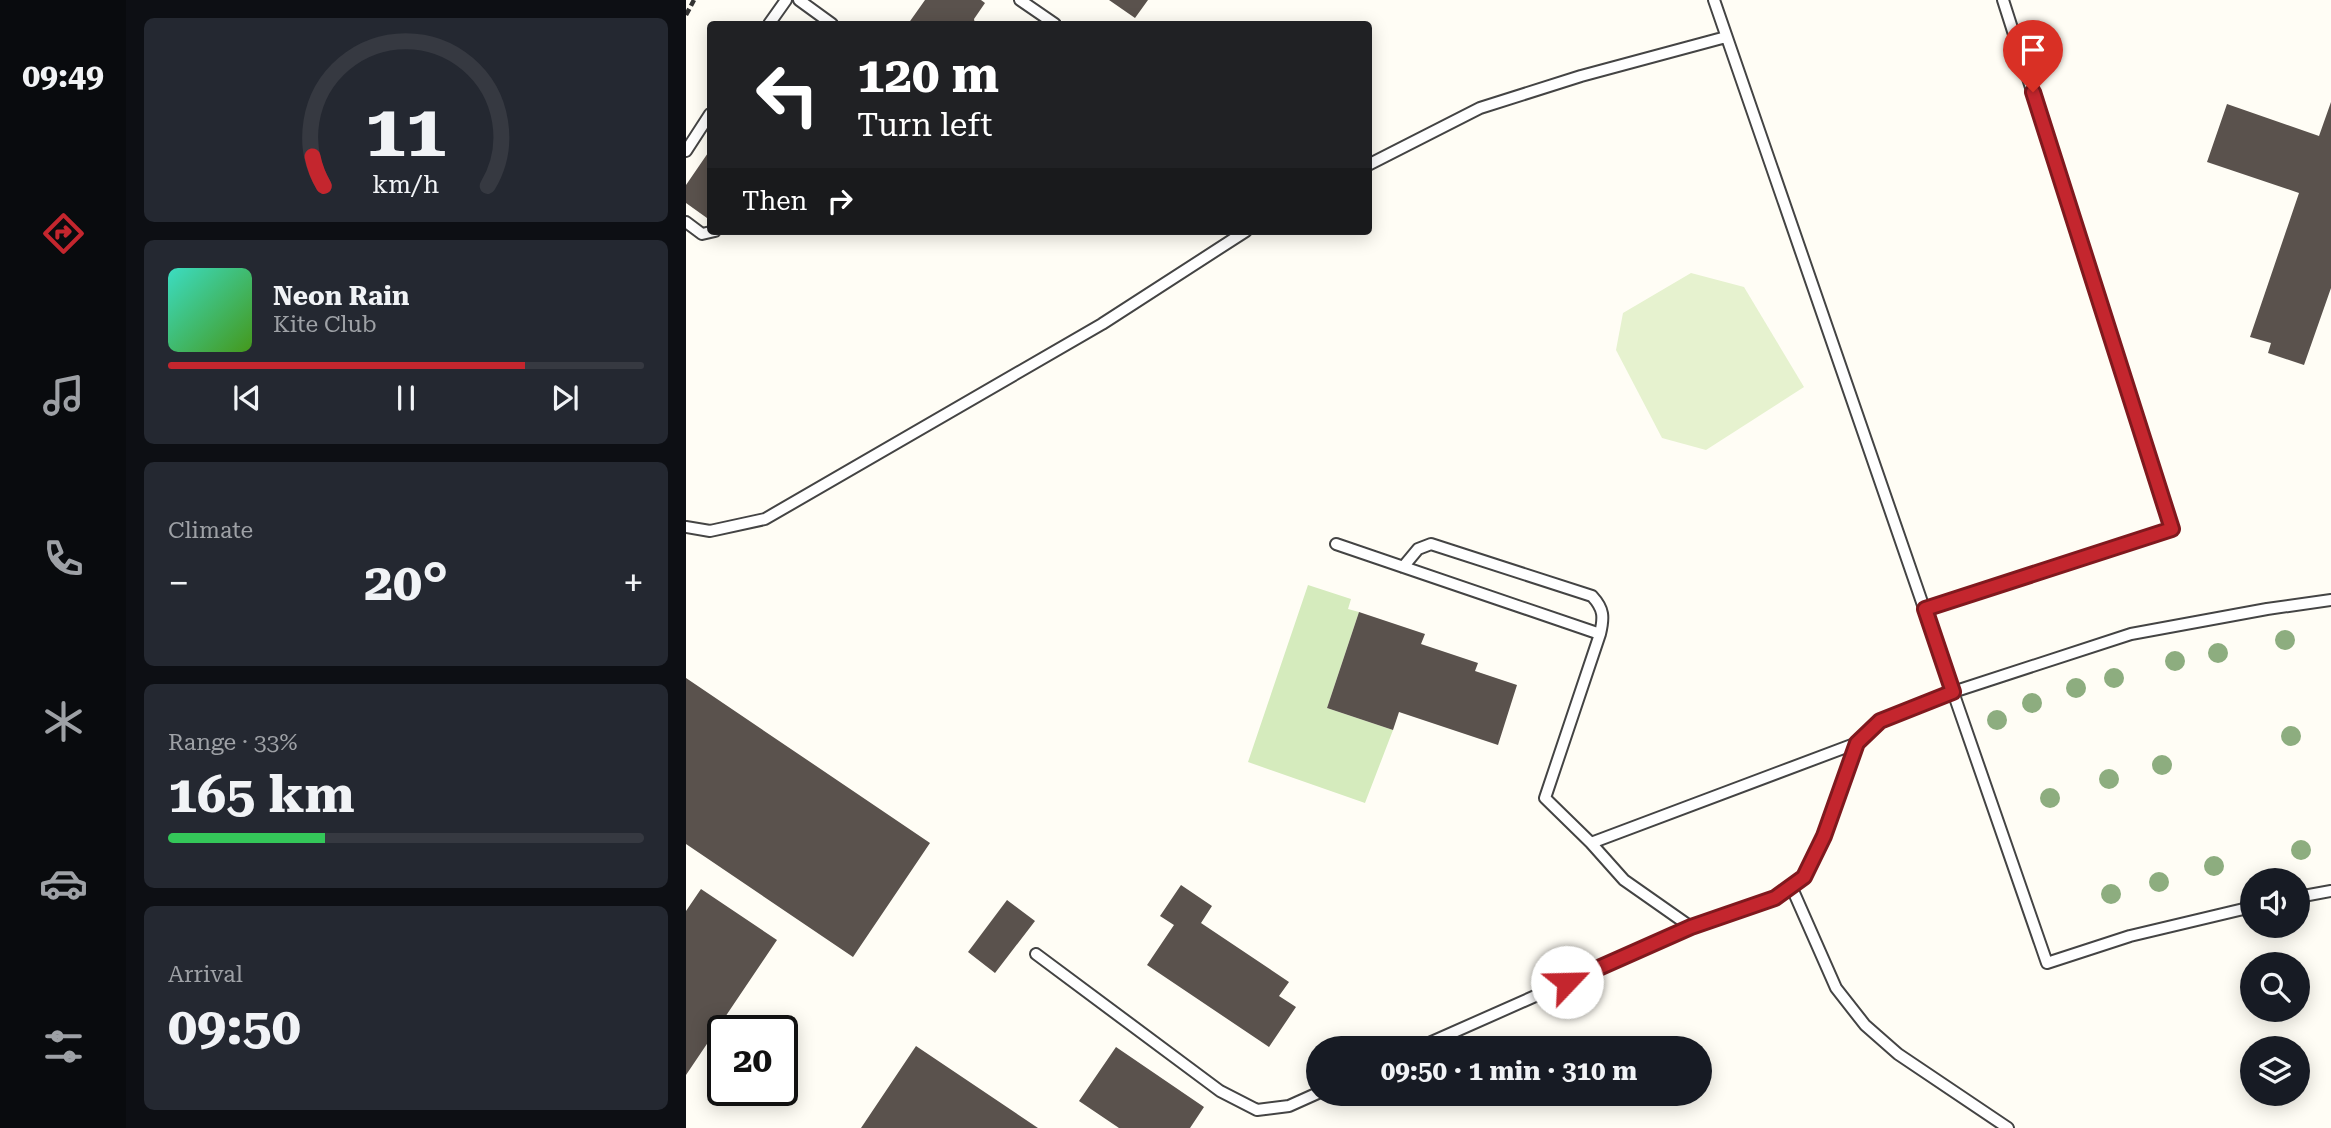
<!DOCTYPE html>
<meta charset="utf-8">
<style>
body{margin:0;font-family:"Roboto Serif",serif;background:#242831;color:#f1f3f6;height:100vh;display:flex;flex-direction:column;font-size:26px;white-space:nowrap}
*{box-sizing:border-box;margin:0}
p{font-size:23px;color:#9ea1a6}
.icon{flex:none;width:38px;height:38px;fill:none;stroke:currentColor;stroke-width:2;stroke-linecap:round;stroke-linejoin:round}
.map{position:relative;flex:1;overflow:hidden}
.side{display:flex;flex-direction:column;gap:18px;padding:18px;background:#0d0f14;width:560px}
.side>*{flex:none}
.guide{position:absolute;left:21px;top:21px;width:665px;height:214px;border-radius:7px;box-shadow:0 4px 18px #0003;background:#202124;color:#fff;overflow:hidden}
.buttons{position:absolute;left:1554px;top:868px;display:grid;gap:14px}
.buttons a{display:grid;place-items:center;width:70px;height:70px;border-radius:50%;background:#171b24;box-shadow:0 4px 18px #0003;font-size:35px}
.speed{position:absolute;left:21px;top:1015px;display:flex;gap:14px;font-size:35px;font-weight:700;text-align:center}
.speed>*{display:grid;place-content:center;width:91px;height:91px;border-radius:50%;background:#171b24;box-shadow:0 4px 18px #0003;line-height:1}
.speed .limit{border:4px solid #111;border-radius:10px;background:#fff;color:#111}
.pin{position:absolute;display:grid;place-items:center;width:60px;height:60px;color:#fff;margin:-72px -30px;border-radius:50% 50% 50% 0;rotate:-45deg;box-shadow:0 0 7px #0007}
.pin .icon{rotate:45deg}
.me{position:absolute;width:77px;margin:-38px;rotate:66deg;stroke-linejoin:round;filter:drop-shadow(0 0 5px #0008)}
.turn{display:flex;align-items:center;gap:24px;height:147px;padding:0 35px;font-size:32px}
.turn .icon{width:91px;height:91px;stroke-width:2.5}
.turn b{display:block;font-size:49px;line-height:60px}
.then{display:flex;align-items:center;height:66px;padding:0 35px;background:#0003;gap:14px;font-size:26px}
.big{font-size:52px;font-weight:700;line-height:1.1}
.side .tile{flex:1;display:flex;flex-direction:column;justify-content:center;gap:10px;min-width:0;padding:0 24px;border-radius:10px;background:#242831}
.side .dial{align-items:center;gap:0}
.dial svg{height:182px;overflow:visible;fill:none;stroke:#363941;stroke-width:7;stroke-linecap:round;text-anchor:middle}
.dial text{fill:#f1f3f6;stroke:none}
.song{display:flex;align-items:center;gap:21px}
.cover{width:84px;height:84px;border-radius:10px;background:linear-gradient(135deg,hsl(170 70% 55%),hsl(100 70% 35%))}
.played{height:7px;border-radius:4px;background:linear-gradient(90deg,#c4262e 75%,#363941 75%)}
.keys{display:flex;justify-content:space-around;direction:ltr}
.heat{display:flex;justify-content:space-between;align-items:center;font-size:38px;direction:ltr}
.charge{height:10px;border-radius:5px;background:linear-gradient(90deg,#34c759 33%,#363941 0)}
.trip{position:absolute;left:620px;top:1036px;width:406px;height:70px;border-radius:35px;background:#171b24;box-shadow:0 4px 18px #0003;font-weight:700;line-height:70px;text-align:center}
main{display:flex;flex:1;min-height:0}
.dock{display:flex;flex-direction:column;width:126px;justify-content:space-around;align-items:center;background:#090b0e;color:#9ea1a6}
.dock .icon{width:49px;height:49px}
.dock .active{color:#c4262e}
.dock b{font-size:32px;color:#f1f3f6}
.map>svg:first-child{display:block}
</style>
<main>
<nav class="dock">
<b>09:49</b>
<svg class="icon active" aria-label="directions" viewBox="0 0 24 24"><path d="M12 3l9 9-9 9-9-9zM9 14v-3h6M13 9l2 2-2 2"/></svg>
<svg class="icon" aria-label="music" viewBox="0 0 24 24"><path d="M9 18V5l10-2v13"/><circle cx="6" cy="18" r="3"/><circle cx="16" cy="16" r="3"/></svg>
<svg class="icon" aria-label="phone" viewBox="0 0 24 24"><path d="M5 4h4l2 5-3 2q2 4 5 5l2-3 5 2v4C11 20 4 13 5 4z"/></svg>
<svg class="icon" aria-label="climate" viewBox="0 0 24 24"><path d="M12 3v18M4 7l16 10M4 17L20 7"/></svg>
<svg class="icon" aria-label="car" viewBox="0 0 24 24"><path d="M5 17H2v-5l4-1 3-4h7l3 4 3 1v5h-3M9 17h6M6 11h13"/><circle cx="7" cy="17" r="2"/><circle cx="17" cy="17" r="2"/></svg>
<svg class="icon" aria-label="filters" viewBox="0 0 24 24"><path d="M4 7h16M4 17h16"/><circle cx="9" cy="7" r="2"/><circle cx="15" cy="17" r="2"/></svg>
</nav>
<section class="side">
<div class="tile dial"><svg viewBox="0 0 100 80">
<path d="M14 69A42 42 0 1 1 86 69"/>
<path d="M14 69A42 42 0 0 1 9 56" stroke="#c4262e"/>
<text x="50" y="56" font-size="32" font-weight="700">11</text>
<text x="50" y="72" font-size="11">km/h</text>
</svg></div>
<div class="tile">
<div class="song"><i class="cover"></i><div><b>Neon Rain</b><p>Kite Club</p></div></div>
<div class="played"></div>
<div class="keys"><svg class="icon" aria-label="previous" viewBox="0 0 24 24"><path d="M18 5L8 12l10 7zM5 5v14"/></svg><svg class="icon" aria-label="pause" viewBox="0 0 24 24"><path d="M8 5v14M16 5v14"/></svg><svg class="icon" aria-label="next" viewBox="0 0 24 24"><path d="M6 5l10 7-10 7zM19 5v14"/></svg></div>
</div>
<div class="tile"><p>Climate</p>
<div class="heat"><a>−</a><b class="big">20°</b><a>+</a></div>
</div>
<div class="tile"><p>Range · 33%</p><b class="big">165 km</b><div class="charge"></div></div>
<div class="tile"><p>Arrival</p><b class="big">09:50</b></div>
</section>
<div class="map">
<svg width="1645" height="1128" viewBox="0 0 1645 1128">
<rect width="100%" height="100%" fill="#fffdf5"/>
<path fill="#d5ebbd" d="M 622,585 L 665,599 L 662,609 L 673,612 L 641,708 L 707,730 L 679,803 L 562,762 Z"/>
<path fill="#e6f2cf" d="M 1005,273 L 1058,287 L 1118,387 L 1020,450 L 976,438 L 930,350 L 937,313 Z"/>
<path fill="#5a524d" d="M 239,0 L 295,0 L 299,3 L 288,19 L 289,24 L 222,24 Z
M 423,0 L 462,0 L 449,18 Z
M 1645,102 L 1645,288 L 1618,365 L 1582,353 L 1585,343 L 1564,337 L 1613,193 L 1521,162 L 1541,104 L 1633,136 Z
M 24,150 L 24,213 L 21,218 L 0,203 L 0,185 Z
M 673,612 L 739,634 L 735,644 L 792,663 L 789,671 L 831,685 L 812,745 L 713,712 L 707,730 L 641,708 Z
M 0,678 L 244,843 L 167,957 L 0,844 Z
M 495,885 L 526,906 L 515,923 L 603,982 L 593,996 L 610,1007 L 583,1047 L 461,965 L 488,925 L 474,916 Z
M 15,889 L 91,940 L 0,1075 L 0,911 Z
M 321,900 L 349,921 L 309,973 L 282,952 Z
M 230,1046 L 352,1128 L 175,1128 Z
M 430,1047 L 518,1107 L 504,1128 L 433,1128 L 393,1101 Z"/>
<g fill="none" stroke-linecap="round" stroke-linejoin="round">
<g stroke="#444" stroke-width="14">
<path id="lane" d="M 113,0 L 146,24
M 334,0 L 369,24
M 1028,0 L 1267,692 L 1445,634 L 1581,609 L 1645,600
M 83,24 L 100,0
M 0,151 L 24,114
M 682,165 L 794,108 L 895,76 L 1040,37
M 0,222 L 16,234 L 29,231
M 0,527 L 24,531 L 79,519 L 416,324 L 560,231
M 650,544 L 914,634 L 859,798 L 905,843 L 1171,743 L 1194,721 L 1267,692 L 1361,963 L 1444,936 L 1566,907
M 717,567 L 732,549 L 745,544 L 906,596 C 918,609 918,617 914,634
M 1239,609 L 1486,529 L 1317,0
M 905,843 L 938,880 L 1005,927
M 1105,886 L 1150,988 L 1179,1025 L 1212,1054 L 1322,1128
M 1612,897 L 1645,891
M 350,954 L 534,1091 L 571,1110 L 603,1106 L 632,1093
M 732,1048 L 1005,927 L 1089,898 L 1118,877 L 1138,837 L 1171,743"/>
</g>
<path stroke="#333" stroke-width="4.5" stroke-dasharray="7 3.5" stroke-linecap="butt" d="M 0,15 L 8,0"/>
<use href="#lane" stroke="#fff" stroke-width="10"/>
</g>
<g fill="#8dad7f">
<circle cx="1599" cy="640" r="10"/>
<circle cx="1532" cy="653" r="10"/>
<circle cx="1489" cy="661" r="10"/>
<circle cx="1428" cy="678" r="10"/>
<circle cx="1390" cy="688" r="10"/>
<circle cx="1346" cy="703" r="10"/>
<circle cx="1311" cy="720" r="10"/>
<circle cx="1605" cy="736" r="10"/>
<circle cx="1476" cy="765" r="10"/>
<circle cx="1423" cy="779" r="10"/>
<circle cx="1364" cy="798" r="10"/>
<circle cx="1615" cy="850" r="10"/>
<circle cx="1528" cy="866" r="10"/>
<circle cx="1473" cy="882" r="10"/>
<circle cx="1425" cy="894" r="10"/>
</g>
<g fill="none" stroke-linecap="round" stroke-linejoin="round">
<g stroke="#7f191e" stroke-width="18">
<path id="route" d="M 881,982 L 1005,927 L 1089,898 L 1118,877 L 1138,836 L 1171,743 L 1194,721 L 1267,692 L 1239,609 L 1486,529 L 1347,92"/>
</g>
<use href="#route" stroke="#c4262e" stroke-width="12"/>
</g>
</svg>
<div class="buttons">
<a><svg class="icon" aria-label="sound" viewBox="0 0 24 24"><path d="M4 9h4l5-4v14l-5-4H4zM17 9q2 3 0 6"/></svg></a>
<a><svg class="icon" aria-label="search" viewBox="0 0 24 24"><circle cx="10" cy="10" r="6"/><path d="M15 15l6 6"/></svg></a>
<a><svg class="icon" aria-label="layers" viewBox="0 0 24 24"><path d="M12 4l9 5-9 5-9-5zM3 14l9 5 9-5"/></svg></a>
</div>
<div class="speed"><div class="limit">20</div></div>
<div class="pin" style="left:1347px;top:92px;background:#d93025"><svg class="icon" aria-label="arrive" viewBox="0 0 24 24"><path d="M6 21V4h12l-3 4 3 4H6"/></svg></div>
<svg class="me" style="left:881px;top:982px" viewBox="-20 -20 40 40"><circle r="19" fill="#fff"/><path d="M0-13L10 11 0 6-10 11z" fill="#c4262e"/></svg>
<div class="trip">09:50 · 1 min · 310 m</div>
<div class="guide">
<div class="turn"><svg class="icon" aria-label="left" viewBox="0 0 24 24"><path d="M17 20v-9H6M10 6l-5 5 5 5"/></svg><div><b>120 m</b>Turn left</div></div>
<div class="then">Then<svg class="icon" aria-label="right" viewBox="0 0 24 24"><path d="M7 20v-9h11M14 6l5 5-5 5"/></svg></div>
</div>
</div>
</main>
